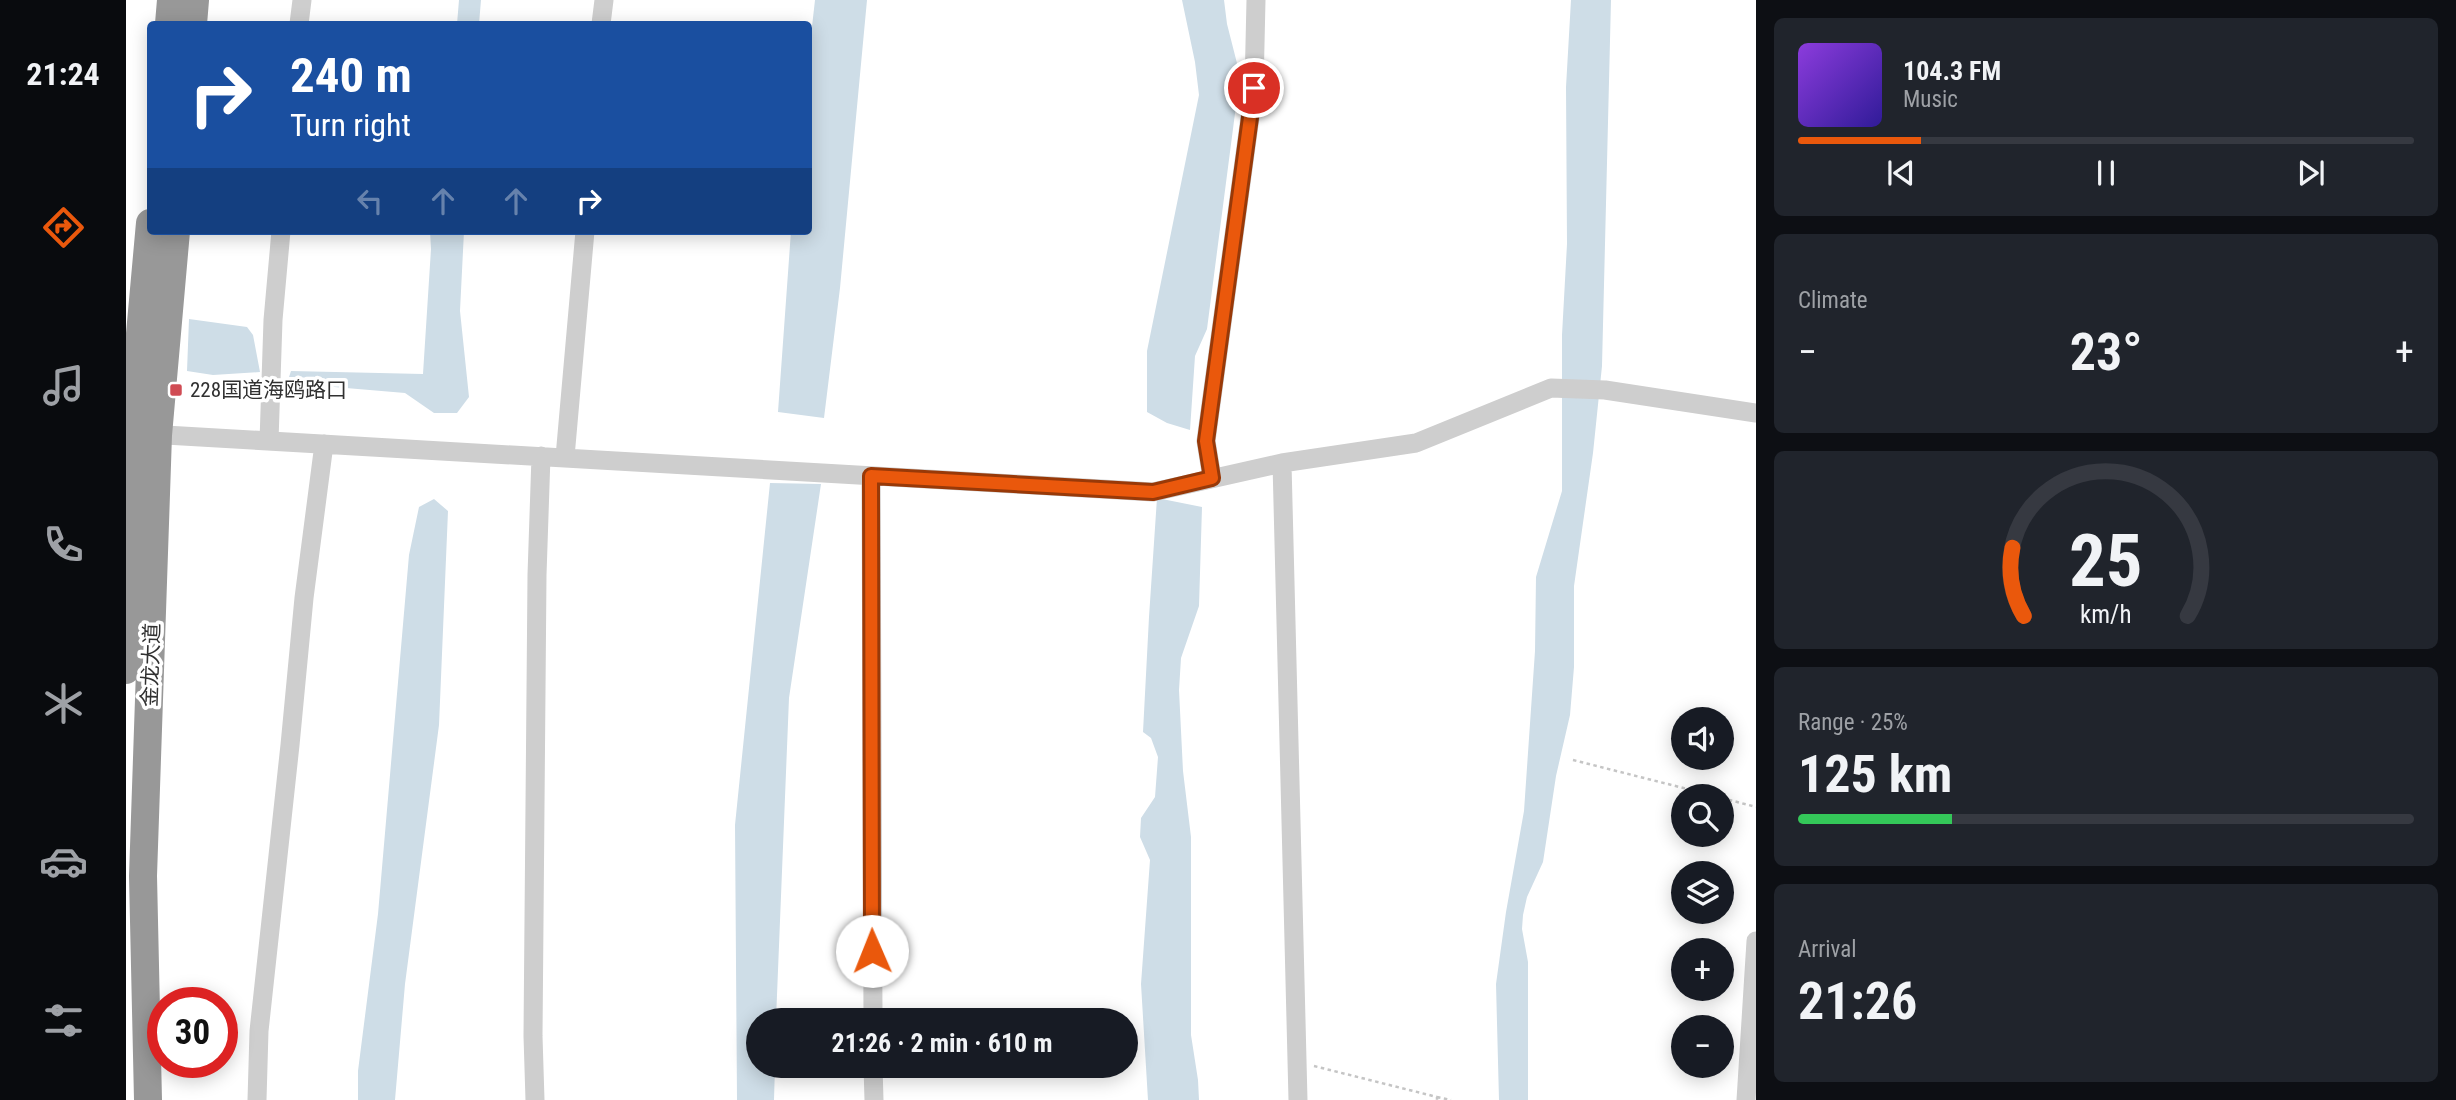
<!DOCTYPE html>
<meta charset="utf-8">
<style>
body{margin:0;font-family:"Roboto Condensed","Noto Sans SC",sans-serif;background:#20242c;color:#f1f3f6;height:100vh;display:flex;flex-direction:column;font-size:26px;white-space:nowrap}
*{box-sizing:border-box;margin:0}
p{font-size:23px;color:#9ea1a6}
.icon{flex:none;width:38px;height:38px;fill:none;stroke:currentColor;stroke-width:2;stroke-linecap:round;stroke-linejoin:round}
.map{position:relative;flex:1;overflow:hidden}
.side{display:flex;flex-direction:column;gap:18px;padding:18px;background:#0d0f14;width:700px}
.side>*{flex:none}
.hud{position:absolute;left:21px;top:21px;width:665px;height:214px;border-radius:7px;box-shadow:0 4px 18px #0003;background:#1a4fa0;color:#fff;overflow:hidden}
.buttons{position:absolute;left:1545px;top:707px;display:grid;gap:14px}
.buttons a{display:grid;place-items:center;width:63px;height:63px;border-radius:50%;background:#171b24;box-shadow:0 4px 18px #0003;font-size:35px}
.speed{position:absolute;left:21px;top:987px;display:flex;gap:14px;font-size:35px;font-weight:700;text-align:center}
.speed>*{display:grid;place-content:center;width:91px;height:91px;border-radius:50%;background:#171b24;box-shadow:0 4px 18px #0003;line-height:1}
.speed .limit{border:10px solid #d22;background:#fff;color:#111}
.pin{position:absolute;display:grid;place-items:center;width:60px;height:60px;color:#fff;margin:-30px;border:4px solid #fff;border-radius:50%;box-shadow:0 2px 7px #0007}
.me{position:absolute;width:77px;margin:-38px;rotate:359deg;stroke-linejoin:round;filter:drop-shadow(0 0 5px #0008)}
.turn{display:flex;align-items:center;gap:24px;height:147px;padding:0 28px;font-size:32px}
.turn .icon{width:91px;height:91px;stroke-width:2.5}
.turn b{display:block;font-size:49px;line-height:60px}
.lanes{display:flex;align-items:center;height:66px;padding:0 28px;background:#0003;justify-content:center;gap:35px;direction:ltr}
.lanes .off{opacity:.35}
.big{font-size:52px;font-weight:700;line-height:1.1}
.side .widget{flex:1;display:flex;flex-direction:column;justify-content:center;gap:10px;min-width:0;padding:0 24px;border-radius:10px;background:#20242c}
.side .dial{align-items:center;gap:0}
.dial svg{height:182px;overflow:visible;fill:none;stroke:#363941;stroke-width:7;stroke-linecap:round;text-anchor:middle}
.dial text{fill:#f1f3f6;stroke:none}
.song{display:flex;align-items:center;gap:21px}
.cover{width:84px;height:84px;border-radius:10px;background:linear-gradient(135deg,hsl(270 70% 55%),hsl(250 70% 35%))}
.played{height:7px;border-radius:4px;background:linear-gradient(90deg,#ea580c 20%,#363941 20%)}
.keys{display:flex;justify-content:space-around;direction:ltr}
.heat{display:flex;justify-content:space-between;align-items:center;font-size:38px;direction:ltr}
.charge{height:10px;border-radius:5px;background:linear-gradient(90deg,#34c759 25%,#363941 0)}
.trip{position:absolute;left:620px;top:1008px;width:392px;height:70px;border-radius:35px;background:#171b24;box-shadow:0 4px 18px #0003;font-weight:700;line-height:70px;text-align:center}
main{display:flex;flex:1;min-height:0}
.tabs{display:flex;flex-direction:column;width:126px;justify-content:space-around;align-items:center;background:#090b0e;color:#9ea1a6}
.tabs .icon{width:49px;height:49px}
.tabs .active{color:#ea580c}
.tabs b{font-size:32px;color:#f1f3f6}
.map>svg:first-child{display:block}
</style>
<main>
<nav class="tabs">
<b>21:24</b>
<svg class="icon active" aria-label="directions" viewBox="0 0 24 24"><path d="M12 3l9 9-9 9-9-9zM9 14v-3h6M13 9l2 2-2 2"/></svg>
<svg class="icon" aria-label="music" viewBox="0 0 24 24"><path d="M9 18V5l10-2v13"/><circle cx="6" cy="18" r="3"/><circle cx="16" cy="16" r="3"/></svg>
<svg class="icon" aria-label="phone" viewBox="0 0 24 24"><path d="M5 4h4l2 5-3 2q2 4 5 5l2-3 5 2v4C11 20 4 13 5 4z"/></svg>
<svg class="icon" aria-label="climate" viewBox="0 0 24 24"><path d="M12 3v18M4 7l16 10M4 17L20 7"/></svg>
<svg class="icon" aria-label="car" viewBox="0 0 24 24"><path d="M5 17H2v-5l4-1 3-4h7l3 4 3 1v5h-3M9 17h6M6 11h13"/><circle cx="7" cy="17" r="2"/><circle cx="17" cy="17" r="2"/></svg>
<svg class="icon" aria-label="filters" viewBox="0 0 24 24"><path d="M4 7h16M4 17h16"/><circle cx="9" cy="7" r="2"/><circle cx="15" cy="17" r="2"/></svg>
</nav>
<div class="map">
<svg width="1630" height="1100" viewBox="0 0 1630 1100">
<rect width="100%" height="100%" fill="#fff"/>
<path fill="#cedde7" d="M 333,0 L 355,0 L 353,24 L 331,24 Z
M 689,0 L 741,0 L 714,288 L 698,418 L 652,412 L 665,231 L 682,231 L 682,62 Z
M 1056,0 L 1098,0 L 1101,24 L 1114,75 L 1081,329 L 1069,356 L 1064,430 L 1041,423 L 1021,412 L 1021,351 L 1073,95 L 1069,62 Z
M 1445,0 L 1485,0 L 1476,366 L 1467,453 L 1448,586 L 1448,667 L 1444,715 L 1430,776 L 1417,862 L 1401,897 L 1397,915 L 1396,929 L 1402,962 L 1402,1100 L 1373,1100 L 1370,984 L 1380,912 L 1398,811 L 1409,651 L 1410,577 L 1436,491 L 1436,335 L 1441,244 L 1440,87 Z
M 304,231 L 338,231 L 334,311 L 343,397 L 331,413 L 308,413 L 279,393 L 161,383 L 165,371 L 297,374 L 305,249 Z
M 63,319 L 121,327 L 127,335 L 134,372 L 87,375 L 61,371 Z
M 644,483 L 695,484 L 663,698 L 650,1020 L 632,1020 L 632,1066 L 649,1066 L 648,1100 L 611,1100 L 609,825 Z
M 1031,498 L 1076,507 L 1073,606 L 1055,658 L 1053,690 L 1057,771 L 1065,837 L 1065,1035 L 1072,1080 L 1073,1100 L 1022,1100 L 1015,984 L 1024,860 L 1014,837 L 1015,818 L 1029,797 L 1032,757 L 1025,738 L 1017,732 L 1023,617 Z
M 308,499 L 322,511 L 313,725 L 279,984 L 269,1100 L 232,1100 L 232,1071 L 252,914 L 283,555 L 293,507 Z"/>
<g fill="none" stroke-linecap="round" stroke-linejoin="round">
<path stroke="#c5c5c5" stroke-width="2.5" stroke-dasharray="3.5 3.5" stroke-linecap="butt" d="M 1447,760 L 1589,796
M 1596,798 L 1630,807
M 1188,1066 L 1311,1097 L 1311,1100
M 1311,1097 L 1325,1100"/>
<path stroke="#cecece" stroke-width="19" d="M 173,24 L 176,0
M 475,24 L 478,0
M 22,434 L 1027,492 L 1156,463 L 1290,443 L 1425,388 L 1479,390 L 1630,413
M 143,441 L 147,320 L 155,231
M 439,457 L 459,231
M 1156,463 L 1172,1100
M 745,476 L 747,1020
M 1086,478 L 1080,441 L 1128,88 L 1130,0
M 747,1066 L 748,1100
M 131,1100 L 133,1031 L 164,745 L 178,598 L 198,444
M 409,1100 L 407,1036 L 411,575 L 415,456
M 1620,1100 L 1630,941"/>
<path stroke="#989898" stroke-width="28" d="M 43,24 L 45,0
M 67,24 L 69,0
M 0,670 L 5,433 L 24,223
M 22,1100 L 17,876 L 32,435 L 50,231"/>
</g>
<g fill="none" stroke-linecap="round" stroke-linejoin="round">
<g stroke="#983908" stroke-width="18">
<path id="route" d="M 746,951 L 745,476 L 1027,492 L 1086,478 L 1080,441 L 1128,88"/>
</g>
<use href="#route" stroke="#ea580c" stroke-width="12"/>
</g>
<rect fill="#d04c54" stroke="#fff" stroke-width="2.5" x="43" y="383" width="14" height="14" rx="3.5"/>
<g text-anchor="middle" stroke-width="7" stroke-linejoin="round" paint-order="stroke">
<g font-size="21" fill="#313131" stroke="#fff" text-anchor="start">
<text x="64" y="397">228国道海鸥路口</text>
</g>
<g font-size="21" fill="#313131" stroke="#fff">
<text transform="translate(25 665) rotate(-88)" y="7">金龙大道</text>
</g>
</g>
</svg>
<div class="buttons">
<a><svg class="icon" aria-label="sound" viewBox="0 0 24 24"><path d="M4 9h4l5-4v14l-5-4H4zM17 9q2 3 0 6"/></svg></a>
<a><svg class="icon" aria-label="search" viewBox="0 0 24 24"><circle cx="10" cy="10" r="6"/><path d="M15 15l6 6"/></svg></a>
<a><svg class="icon" aria-label="layers" viewBox="0 0 24 24"><path d="M12 4l9 5-9 5-9-5zM3 14l9 5 9-5"/></svg></a>
<a>+</a>
<a>−</a>
</div>
<div class="speed"><div class="limit">30</div></div>
<div class="pin" style="left:1128px;top:88px;background:#d93025"><svg class="icon" aria-label="arrive" viewBox="0 0 24 24"><path d="M6 21V4h12l-3 4 3 4H6"/></svg></div>
<svg class="me" style="left:746px;top:951px" viewBox="-20 -20 40 40"><circle r="19" fill="#fff"/><path d="M0-13L10 11 0 6-10 11z" fill="#ea580c"/></svg>
<div class="trip">21:26 · 2 min · 610 m</div>
<div class="hud">
<div class="turn"><svg class="icon" aria-label="right" viewBox="0 0 24 24"><path d="M7 20v-9h11M14 6l5 5-5 5"/></svg><div><b>240 m</b>Turn right</div></div>
<div class="lanes"><svg class="icon off" aria-label="left" viewBox="0 0 24 24"><path d="M17 20v-9H6M10 6l-5 5 5 5"/></svg><svg class="icon off" aria-label="ahead" viewBox="0 0 24 24"><path d="M12 20V5M6 11l6-6 6 6"/></svg><svg class="icon off" aria-label="ahead" viewBox="0 0 24 24"><path d="M12 20V5M6 11l6-6 6 6"/></svg><svg class="icon" aria-label="right" viewBox="0 0 24 24"><path d="M7 20v-9h11M14 6l5 5-5 5"/></svg></div>
</div>
</div>
<section class="side">
<div class="widget">
<div class="song"><i class="cover"></i><div><b>104.3 FM</b><p>Music</p></div></div>
<div class="played"></div>
<div class="keys"><svg class="icon" aria-label="previous" viewBox="0 0 24 24"><path d="M18 5L8 12l10 7zM5 5v14"/></svg><svg class="icon" aria-label="pause" viewBox="0 0 24 24"><path d="M8 5v14M16 5v14"/></svg><svg class="icon" aria-label="next" viewBox="0 0 24 24"><path d="M6 5l10 7-10 7zM19 5v14"/></svg></div>
</div>
<div class="widget"><p>Climate</p>
<div class="heat"><a>−</a><b class="big">23°</b><a>+</a></div>
</div>
<div class="widget dial"><svg viewBox="0 0 100 80">
<path d="M14 69A42 42 0 1 1 86 69"/>
<path d="M14 69A42 42 0 0 1 9 39" stroke="#ea580c"/>
<text x="50" y="56" font-size="32" font-weight="700">25</text>
<text x="50" y="72" font-size="11">km/h</text>
</svg></div>
<div class="widget"><p>Range · 25%</p><b class="big">125 km</b><div class="charge"></div></div>
<div class="widget"><p>Arrival</p><b class="big">21:26</b></div>
</section>
</main>
